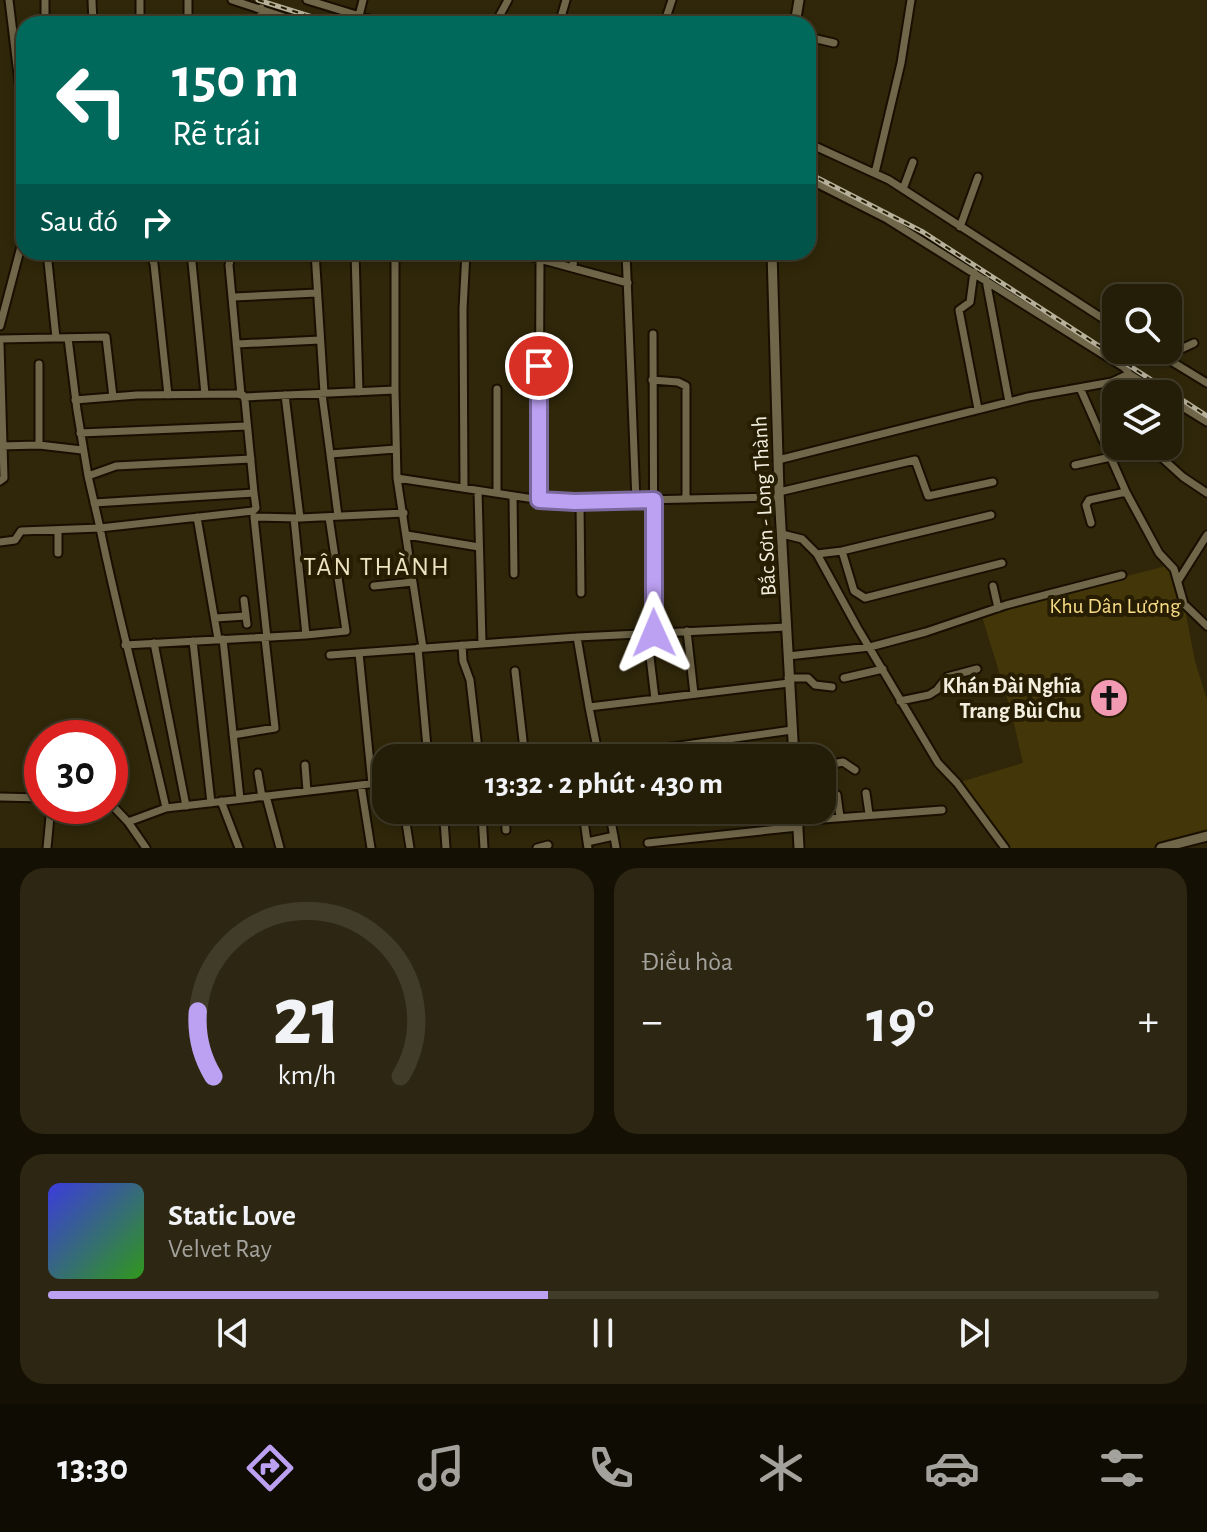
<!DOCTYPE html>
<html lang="vi">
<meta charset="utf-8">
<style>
body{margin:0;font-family:"Alegreya Sans",sans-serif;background:#2c2612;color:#f1f3f6;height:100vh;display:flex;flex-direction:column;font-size:30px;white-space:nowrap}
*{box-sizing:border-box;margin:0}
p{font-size:26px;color:#a3a29c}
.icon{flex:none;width:44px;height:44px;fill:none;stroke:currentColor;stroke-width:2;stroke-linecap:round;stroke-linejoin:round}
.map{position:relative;height:848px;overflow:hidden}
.drawer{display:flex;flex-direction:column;gap:20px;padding:20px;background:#141004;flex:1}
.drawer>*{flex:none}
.top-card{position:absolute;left:16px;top:16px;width:800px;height:244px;border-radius:24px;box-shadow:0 4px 12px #0003,0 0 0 2px #413b29;background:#00695c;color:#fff;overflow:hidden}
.buttons{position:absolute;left:1102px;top:284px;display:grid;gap:16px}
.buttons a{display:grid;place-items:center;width:80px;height:80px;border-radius:16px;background:#241d08;box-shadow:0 4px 12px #0003,0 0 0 2px #413b29;font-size:40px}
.speed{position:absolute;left:24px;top:720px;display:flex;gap:16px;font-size:40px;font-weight:700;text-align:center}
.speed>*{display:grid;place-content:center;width:104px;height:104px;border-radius:50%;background:#241d08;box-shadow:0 4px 12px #0003,0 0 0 2px #413b29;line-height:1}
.speed .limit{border:12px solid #d22;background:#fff;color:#111}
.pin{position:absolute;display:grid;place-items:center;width:68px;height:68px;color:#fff;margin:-34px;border:4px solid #fff;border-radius:50%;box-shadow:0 2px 8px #0007}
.me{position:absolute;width:88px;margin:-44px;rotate:359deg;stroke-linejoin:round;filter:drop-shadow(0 0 6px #0008)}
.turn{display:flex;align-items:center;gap:28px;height:168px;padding:0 24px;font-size:36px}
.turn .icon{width:104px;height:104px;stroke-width:2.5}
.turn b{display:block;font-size:56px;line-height:68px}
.then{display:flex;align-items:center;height:76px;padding:0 24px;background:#0003;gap:16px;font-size:30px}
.big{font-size:60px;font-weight:700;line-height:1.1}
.drawer .card{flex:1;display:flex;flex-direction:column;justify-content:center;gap:12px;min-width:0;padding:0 28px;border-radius:24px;background:#2c2612}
.drawer .dial{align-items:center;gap:0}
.dial svg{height:208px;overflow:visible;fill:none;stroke:#413b29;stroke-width:7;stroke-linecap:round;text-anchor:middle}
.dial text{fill:#f1f3f6;stroke:none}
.song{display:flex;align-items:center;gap:24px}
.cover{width:96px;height:96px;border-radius:12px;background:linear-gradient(135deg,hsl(240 70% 55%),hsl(110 70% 35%))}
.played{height:8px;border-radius:4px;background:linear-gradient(90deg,#bca0f2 45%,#413b29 45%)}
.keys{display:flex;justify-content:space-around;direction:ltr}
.heat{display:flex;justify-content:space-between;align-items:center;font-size:44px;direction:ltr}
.drawer .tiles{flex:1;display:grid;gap:20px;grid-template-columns:1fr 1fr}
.card:last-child{grid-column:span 2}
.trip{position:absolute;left:372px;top:744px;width:464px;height:80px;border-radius:24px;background:#241d08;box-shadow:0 4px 12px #0003,0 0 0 2px #413b29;font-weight:700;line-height:80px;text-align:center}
.dock{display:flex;height:128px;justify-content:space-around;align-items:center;background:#0e0c03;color:#a3a29c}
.dock .icon{width:56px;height:56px}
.dock .active{color:#bca0f2}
.dock b{font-size:36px;color:#f1f3f6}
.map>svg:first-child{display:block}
</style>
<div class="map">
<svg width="1207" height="848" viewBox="0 0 1207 848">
<rect width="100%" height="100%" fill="#30270a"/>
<path fill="#433608" d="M 1170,565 L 1184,604 L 1195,661 L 1207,700 L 1207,836 L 1161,848 L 1005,848 L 957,783 L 1023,763 L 1011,711 L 981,613 Z"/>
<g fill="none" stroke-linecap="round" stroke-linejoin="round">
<g stroke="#180f00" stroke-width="11">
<path id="street" d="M 9,0 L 24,124
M 45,0 L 45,24
M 92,0 L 93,24
M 140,0 L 140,24
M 188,0 L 188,24
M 232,0 L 305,24
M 307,0 L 386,24
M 359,16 L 363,0
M 261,24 L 261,8
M 495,24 L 508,0
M 559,24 L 566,0
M 664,24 L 672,0
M 808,37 L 834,43
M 808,143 L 889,180 L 1116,327
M 875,173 L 901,63 L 911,0
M 903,189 L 913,162
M 960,227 L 978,177
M 47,252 L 56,338
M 150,252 L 154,264 L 168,395
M 191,252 L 205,394
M 232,252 L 229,265 L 241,395
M 315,252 L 324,393
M 355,252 L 359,392
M 514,252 L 628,283
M 626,252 L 636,501
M 573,268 L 574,252
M 974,272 L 970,302 L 959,310 L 978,409
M 986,280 L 1009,402
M 234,297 L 317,293
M 0,326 L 24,235
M 653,334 L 654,633
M 68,338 L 77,410 L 88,476
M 0,339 L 106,337 L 113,397
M 0,344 L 4,478 L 0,481
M 237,344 L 320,340
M 1153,350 L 1207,383
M 1168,360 L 1179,350 L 1194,343
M 39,364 L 39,445
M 1129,374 L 1161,394
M 652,380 L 678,382 L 686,386 L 686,499
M 1080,388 L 1126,492 L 1159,553 L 1174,569 L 1184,604 L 1207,626
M 395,390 L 395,252
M 322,394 L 330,454
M 285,395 L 300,518 L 404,513
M 244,397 L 395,390 L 397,478 L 554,502 L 779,497
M 1168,398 L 1207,422
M 75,400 L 137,395 L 236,394 L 243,395 L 245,400 L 254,493 L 94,503
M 80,433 L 247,426
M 0,446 L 39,445 L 82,450
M 778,460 L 1028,397 L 1112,382 L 1129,374 L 1125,368 L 887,219 L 808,179
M 1075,465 L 1151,448 L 1183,477 L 1207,493
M 397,478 L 423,648
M 464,488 L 463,309 L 466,252
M 478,491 L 482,643
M 779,492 L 915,460 L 928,496 L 993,482
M 497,493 L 497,389
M 513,496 L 514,574
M 539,500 L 540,259
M 580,502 L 581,593
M 338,516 L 330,454 L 396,449
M 197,517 L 218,639
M 1091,523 L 1086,505 L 1089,500 L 1126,492
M 58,531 L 58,553
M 782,534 L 802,539 L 817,554 L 857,627 L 938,763 L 957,783 L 1005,848
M 407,535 L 479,547
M 0,542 L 15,540 L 21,531 L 100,528 L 88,476 L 116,466 L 251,459
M 842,551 L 854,591 L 865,598 L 1002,563
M 817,554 L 842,551 L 991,515
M 1178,581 L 1207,535
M 374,586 L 413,582
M 993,586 L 998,608
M 244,600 L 247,624
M 215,618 L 246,616
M 687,631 L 694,694
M 306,635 L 346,631 L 329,517
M 577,637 L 589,707
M 267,638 L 254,517 L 298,518
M 223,639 L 240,799
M 193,641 L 211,803
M 154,643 L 186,806
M 125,645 L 306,635 L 294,518
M 462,645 L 463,661 L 470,680 L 479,758
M 418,648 L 428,758
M 359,653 L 372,784
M 330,655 L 577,637 L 786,627
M 788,656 L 870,647 L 926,632 L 1006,605 L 1122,575
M 650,657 L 655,699
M 515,671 L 525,758
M 788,678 L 808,678 L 815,685 L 832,687
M 844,678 L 883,669
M 900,701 L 929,695 L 937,690 L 947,677 L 977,669
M 233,735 L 275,728 L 265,638
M 392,750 L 393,758
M 414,755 L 414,758
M 593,758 L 792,730
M 599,758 L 589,707 L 789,683
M 778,758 L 794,756
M 305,765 L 307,791
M 822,766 L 843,762 L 855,770
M 258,773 L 262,797
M 361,785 L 371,848
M 866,793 L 869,814
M 837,795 L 840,817
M 266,796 L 280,848
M 0,797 L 42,798
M 221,801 L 239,848
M 110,803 L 128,822 L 146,848
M 166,808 C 145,714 119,622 100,528 L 253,511 L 256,508 L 254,493
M 404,810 L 410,848
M 505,810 L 506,830
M 609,810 L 616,848
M 583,813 L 587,842
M 482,815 L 484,848
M 797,821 L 942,810
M 128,822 L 166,808 L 386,782
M 648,843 L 798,827
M 47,848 L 51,806
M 446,848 L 444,820 L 490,814
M 537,848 L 548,845
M 588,848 L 587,842 L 614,836"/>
</g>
<g stroke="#180f00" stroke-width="13">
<path id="secondary" d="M 795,24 L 799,0
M 772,252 L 779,492 L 794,758
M 797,810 L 799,848
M 1161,848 L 1207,836"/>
</g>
<use href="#street" stroke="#706649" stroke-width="7"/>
<use href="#secondary" stroke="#706649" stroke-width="9"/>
<g stroke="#b7b19c" stroke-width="5">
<path id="rail" d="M 258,0 L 335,24
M 808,173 L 923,232 L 1207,416"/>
</g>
<use href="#rail" stroke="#261d02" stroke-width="2" stroke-dasharray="6" stroke-linecap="butt"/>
</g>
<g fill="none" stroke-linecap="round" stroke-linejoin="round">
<g stroke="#7a689d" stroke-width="20">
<path id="route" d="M 539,366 L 539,500 L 575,502 L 654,500 L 654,633"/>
</g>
<use href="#route" stroke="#bca0f2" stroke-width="14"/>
</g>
<defs>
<g id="church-disc" transform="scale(2)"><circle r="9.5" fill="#f19ab1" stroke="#261d02"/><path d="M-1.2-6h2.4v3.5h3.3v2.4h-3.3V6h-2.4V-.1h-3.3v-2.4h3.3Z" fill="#111"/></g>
</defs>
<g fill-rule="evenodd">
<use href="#church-disc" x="1109" y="698"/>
</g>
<g text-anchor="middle" stroke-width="8" stroke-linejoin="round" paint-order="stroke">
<g font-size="22" fill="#f3eedd" stroke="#261d02">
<text transform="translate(763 506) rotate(-93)" y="8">Bắc Sơn - Long Thành</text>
</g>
<g font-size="22" fill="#f7db86" stroke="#261d02">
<text x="1115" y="613">Khu Dân Lương</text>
</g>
<g font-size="22" font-weight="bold" fill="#f3eedd" stroke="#261d02" text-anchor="end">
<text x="1081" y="693">Khán Đài Nghĩa<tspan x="1081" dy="25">Trang Bùi Chu</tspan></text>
</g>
<g font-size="26" letter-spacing="2" fill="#efe4c2" stroke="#261d02">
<text x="377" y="575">TÂN THÀNH</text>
</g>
</g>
</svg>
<div class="buttons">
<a><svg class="icon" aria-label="search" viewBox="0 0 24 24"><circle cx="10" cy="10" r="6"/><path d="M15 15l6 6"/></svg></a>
<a><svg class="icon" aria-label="layers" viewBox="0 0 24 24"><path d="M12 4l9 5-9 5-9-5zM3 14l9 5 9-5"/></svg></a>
</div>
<div class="speed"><div class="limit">30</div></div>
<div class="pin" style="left:539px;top:366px;background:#d93025"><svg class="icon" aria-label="arrive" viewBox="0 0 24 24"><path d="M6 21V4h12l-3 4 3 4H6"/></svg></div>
<svg class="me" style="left:654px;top:633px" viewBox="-20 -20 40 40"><path d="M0-17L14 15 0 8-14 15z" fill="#bca0f2" stroke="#fff" stroke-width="4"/></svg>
<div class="trip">13:32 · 2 phút · 430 m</div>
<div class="top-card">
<div class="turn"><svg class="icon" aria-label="left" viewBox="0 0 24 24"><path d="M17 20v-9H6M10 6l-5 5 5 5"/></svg><div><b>150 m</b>Rẽ trái</div></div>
<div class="then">Sau đó<svg class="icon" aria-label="right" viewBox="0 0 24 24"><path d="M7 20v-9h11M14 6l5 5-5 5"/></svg></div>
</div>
</div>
<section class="drawer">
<div class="tiles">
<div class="card dial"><svg viewBox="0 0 100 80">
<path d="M14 69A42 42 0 1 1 86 69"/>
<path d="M14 69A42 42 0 0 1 8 44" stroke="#bca0f2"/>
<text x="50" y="56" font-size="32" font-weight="700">21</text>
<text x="50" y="72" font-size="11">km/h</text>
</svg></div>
<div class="card"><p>Điều hòa</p>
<div class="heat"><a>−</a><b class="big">19°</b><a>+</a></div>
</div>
<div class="card">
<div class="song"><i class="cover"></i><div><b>Static Love</b><p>Velvet Ray</p></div></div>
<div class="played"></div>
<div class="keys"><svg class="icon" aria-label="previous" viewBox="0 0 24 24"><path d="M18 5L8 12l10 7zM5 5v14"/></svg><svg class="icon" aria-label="pause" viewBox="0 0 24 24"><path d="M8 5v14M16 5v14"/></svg><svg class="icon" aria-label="next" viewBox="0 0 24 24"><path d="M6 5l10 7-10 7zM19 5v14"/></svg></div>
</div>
</div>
</section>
<nav class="dock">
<b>13:30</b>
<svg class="icon active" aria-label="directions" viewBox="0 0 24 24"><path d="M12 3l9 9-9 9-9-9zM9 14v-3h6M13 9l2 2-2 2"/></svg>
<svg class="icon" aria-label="music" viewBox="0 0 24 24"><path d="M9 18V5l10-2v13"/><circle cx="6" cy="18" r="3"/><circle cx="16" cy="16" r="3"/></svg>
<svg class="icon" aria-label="phone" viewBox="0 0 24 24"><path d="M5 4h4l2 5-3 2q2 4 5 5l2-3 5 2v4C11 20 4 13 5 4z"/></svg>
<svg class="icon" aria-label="climate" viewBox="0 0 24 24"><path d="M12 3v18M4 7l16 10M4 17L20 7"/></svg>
<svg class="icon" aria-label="car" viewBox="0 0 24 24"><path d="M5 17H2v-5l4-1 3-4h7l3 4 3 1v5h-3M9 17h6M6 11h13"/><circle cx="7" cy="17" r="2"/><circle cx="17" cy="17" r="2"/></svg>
<svg class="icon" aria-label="filters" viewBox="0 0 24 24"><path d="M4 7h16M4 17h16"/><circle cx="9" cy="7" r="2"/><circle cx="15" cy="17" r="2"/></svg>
</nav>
